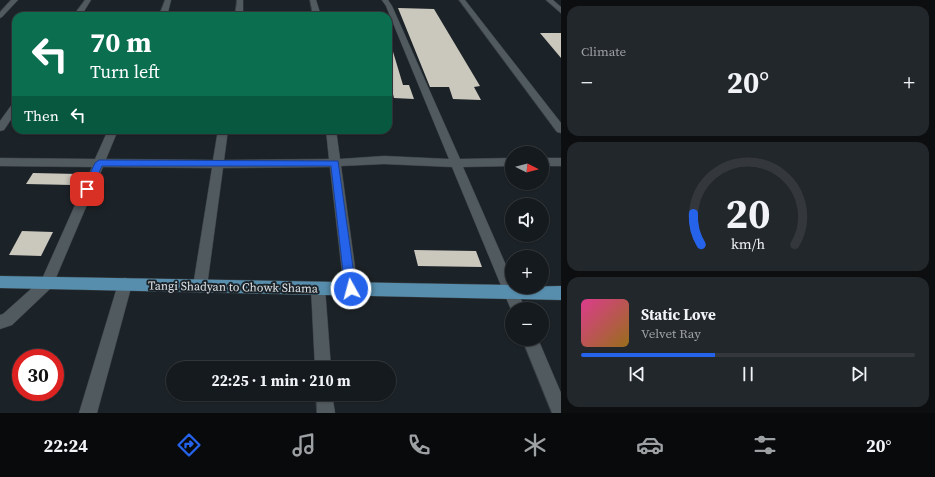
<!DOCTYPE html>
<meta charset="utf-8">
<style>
body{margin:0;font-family:"Source Serif 4",serif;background:#22272b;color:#f1f3f6;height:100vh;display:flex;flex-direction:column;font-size:15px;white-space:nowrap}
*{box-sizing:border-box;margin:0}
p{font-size:13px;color:#9da1a4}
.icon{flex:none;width:22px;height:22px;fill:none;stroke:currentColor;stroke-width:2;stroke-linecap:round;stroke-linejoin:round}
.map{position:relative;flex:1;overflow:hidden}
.details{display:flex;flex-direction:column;gap:6px;padding:6px;background:#0c0e10;width:374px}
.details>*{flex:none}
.hud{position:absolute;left:12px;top:12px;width:380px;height:122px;border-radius:12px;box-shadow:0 1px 3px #0004,0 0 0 1px #34383c;background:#0b6e4f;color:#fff;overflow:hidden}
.needle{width:26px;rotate:96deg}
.controls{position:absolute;left:505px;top:146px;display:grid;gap:8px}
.controls a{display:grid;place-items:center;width:44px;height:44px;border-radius:50%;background:#151a1e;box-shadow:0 1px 3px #0004,0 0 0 1px #34383c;font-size:20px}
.speed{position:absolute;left:12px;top:349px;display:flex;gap:8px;font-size:20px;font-weight:700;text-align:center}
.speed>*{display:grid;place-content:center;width:52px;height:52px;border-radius:50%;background:#151a1e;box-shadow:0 1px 3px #0004,0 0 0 1px #34383c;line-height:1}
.speed .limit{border:6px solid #d22;background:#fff;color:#111}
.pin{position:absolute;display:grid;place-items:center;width:34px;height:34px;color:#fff;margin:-17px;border-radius:8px;box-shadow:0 2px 6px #0006}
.me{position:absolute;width:44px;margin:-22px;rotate:353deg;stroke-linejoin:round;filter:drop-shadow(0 0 3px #0008)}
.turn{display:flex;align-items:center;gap:14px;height:84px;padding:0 12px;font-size:18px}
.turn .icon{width:52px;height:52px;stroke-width:2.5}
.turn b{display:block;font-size:28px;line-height:34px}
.then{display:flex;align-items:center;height:38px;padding:0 12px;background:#0003;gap:8px;font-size:15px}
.big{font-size:30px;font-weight:700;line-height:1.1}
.details .widget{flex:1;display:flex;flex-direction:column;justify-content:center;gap:6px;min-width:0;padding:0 14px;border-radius:12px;background:#22272b}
.details .dial{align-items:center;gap:0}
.dial svg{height:104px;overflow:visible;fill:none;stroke:#34383c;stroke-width:7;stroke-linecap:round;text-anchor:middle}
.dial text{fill:#f1f3f6;stroke:none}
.song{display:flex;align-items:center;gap:12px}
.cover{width:48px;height:48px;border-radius:6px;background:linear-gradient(135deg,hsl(330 70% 55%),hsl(40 70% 35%))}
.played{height:4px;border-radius:2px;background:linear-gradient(90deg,#2563eb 40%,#34383c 40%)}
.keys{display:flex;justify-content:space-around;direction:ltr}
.heat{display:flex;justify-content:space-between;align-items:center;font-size:22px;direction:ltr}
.trip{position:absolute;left:166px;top:361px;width:230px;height:40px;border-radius:20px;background:#151a1e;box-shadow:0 1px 3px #0004,0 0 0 1px #34383c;font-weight:700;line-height:40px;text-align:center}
.tab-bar{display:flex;height:64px;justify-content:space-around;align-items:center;background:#080a0c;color:#9da1a4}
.tab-bar .icon{width:28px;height:28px}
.tab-bar .current{color:#2563eb}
.tab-bar b{font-size:18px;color:#f1f3f6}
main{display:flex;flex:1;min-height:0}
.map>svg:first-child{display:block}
</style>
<main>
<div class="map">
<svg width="561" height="413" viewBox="0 0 561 413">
<rect width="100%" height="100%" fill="#1c2328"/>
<path fill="#cac7bd" d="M 398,8 L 434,9 L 480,86 L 474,87 L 481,100 L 453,99 L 449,87 L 430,87 Z
M 540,33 L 561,33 L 561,58 Z
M 388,45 L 391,45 L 403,85 L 409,85 L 414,99 L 394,98 L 390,83 L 388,83 Z
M 33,173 L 78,174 L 72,185 L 26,184 Z
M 22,231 L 53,232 L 41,256 L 9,255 Z
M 414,250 L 476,251 L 482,267 L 418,266 Z"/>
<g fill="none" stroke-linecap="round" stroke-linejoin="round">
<g stroke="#3a4145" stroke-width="1">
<path id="minor" d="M 11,0 L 18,0 L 2,17 L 0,18 L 0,12 Z
M 85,0 L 91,0 L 81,16 L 73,16 Z
M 165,0 L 171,0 L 167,16 L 159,16 Z
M 237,0 L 243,0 L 243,16 L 235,16 Z
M 310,0 L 316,0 L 321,16 L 313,16 Z
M 382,0 L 388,0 L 392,6 L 460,159 L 512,158 L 512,166 L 463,167 L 512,279 L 512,287 L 516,287 L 525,309 L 512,309 L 512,312 L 452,167 L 384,164 L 341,166 L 358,289 L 356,294 L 351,295 L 346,294 L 344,289 L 330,167 L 223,168 L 207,286 L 205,291 L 200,292 L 195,291 L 193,286 L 212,168 L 103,167 L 52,287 L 12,325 L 0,329 L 0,315 L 3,314 L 42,279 L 92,167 L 0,166 L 0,158 L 95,159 L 108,130 L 118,130 L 106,159 L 213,160 L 218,130 L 228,130 L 224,160 L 329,159 L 326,130 L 336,130 L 340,159 L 384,156 L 449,159 L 386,6 Z
M 459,0 L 465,0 L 561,123 L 561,133 L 557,132 Z
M 546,0 L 553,0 L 561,7 L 561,13 Z
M 16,102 L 16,112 L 4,130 L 0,131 L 0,121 L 13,103 Z
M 542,158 L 561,158 L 561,166 L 542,166 Z
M 125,278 L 130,280 L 132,284 L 97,413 L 79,413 L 118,284 L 120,280 Z
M 318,282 L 323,283 L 325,288 L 331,368 L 315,368 L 311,288 L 313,283 Z
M 522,339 L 538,339 L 561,393 L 561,413 L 552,413 Z
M 316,394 L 332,394 L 335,413 L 317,413 Z"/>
</g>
<g stroke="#3a4145" stroke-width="1">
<path id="major" d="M 0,276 L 512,285 L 512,287 L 561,286 L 561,300 L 0,288 Z"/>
</g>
<use href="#minor" fill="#515a5f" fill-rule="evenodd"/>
<use href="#major" fill="#578ead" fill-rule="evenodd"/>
</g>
<path fill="#2563eb" stroke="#184099" d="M 99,160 L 338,161 L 356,289 L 354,293 L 351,294 L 347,293 L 345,289 L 331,166 L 102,166 L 90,192 L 84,192 L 83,189 L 95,163 Z"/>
<g text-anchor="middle" stroke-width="4" stroke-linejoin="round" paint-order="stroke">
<g font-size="12" fill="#dfe4e8" stroke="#1c2328">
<text transform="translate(233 287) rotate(1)" y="4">Tangi Shadyan to Chowk Shama</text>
</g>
</g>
</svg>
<div class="controls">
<a><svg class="needle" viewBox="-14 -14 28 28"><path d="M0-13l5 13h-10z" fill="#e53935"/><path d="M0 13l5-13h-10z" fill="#9da1a4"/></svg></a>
<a><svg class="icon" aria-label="sound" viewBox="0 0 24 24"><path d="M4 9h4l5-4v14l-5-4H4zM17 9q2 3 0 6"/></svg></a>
<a>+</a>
<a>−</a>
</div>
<div class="speed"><div class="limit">30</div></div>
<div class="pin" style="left:87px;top:189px;background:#d93025"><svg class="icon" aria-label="arrive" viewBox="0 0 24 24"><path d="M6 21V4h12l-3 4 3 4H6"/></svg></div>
<svg class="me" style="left:351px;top:289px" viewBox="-20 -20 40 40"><circle r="17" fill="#2563eb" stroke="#fff" stroke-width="3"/><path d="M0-11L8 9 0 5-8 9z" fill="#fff"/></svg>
<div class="trip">22:25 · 1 min · 210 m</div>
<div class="hud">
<div class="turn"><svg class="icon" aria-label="left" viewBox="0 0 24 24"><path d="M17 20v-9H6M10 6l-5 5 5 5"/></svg><div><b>70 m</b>Turn left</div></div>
<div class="then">Then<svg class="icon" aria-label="left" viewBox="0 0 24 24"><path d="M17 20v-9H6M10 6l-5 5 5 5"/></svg></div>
</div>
</div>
<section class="details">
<div class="widget"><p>Climate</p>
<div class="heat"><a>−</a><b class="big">20°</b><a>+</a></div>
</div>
<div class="widget dial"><svg viewBox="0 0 100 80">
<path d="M14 69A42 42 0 1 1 86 69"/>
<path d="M14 69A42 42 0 0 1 8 45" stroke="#2563eb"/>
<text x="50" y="56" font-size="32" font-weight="700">20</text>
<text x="50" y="72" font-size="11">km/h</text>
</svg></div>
<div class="widget">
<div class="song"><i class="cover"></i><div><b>Static Love</b><p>Velvet Ray</p></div></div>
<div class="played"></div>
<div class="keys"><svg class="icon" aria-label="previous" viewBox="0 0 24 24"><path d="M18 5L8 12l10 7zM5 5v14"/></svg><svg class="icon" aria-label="pause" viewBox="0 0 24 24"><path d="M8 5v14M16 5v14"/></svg><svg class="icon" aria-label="next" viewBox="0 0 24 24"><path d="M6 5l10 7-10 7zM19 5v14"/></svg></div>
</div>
</section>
</main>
<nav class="tab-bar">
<b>22:24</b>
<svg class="icon current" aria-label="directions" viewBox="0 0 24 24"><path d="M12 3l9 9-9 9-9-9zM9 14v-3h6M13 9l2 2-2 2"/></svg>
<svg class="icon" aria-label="music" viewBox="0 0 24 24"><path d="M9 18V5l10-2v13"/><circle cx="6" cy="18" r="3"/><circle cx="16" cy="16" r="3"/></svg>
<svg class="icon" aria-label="phone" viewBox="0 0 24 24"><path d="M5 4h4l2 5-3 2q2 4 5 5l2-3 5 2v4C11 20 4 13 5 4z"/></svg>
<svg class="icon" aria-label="climate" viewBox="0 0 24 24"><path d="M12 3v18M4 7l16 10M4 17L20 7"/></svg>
<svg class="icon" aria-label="car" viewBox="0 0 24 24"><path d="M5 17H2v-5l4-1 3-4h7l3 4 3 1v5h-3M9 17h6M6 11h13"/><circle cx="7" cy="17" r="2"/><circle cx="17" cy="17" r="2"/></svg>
<svg class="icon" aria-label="filters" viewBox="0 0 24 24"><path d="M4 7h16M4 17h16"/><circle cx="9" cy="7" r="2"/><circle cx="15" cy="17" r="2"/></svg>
<b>20°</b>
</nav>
